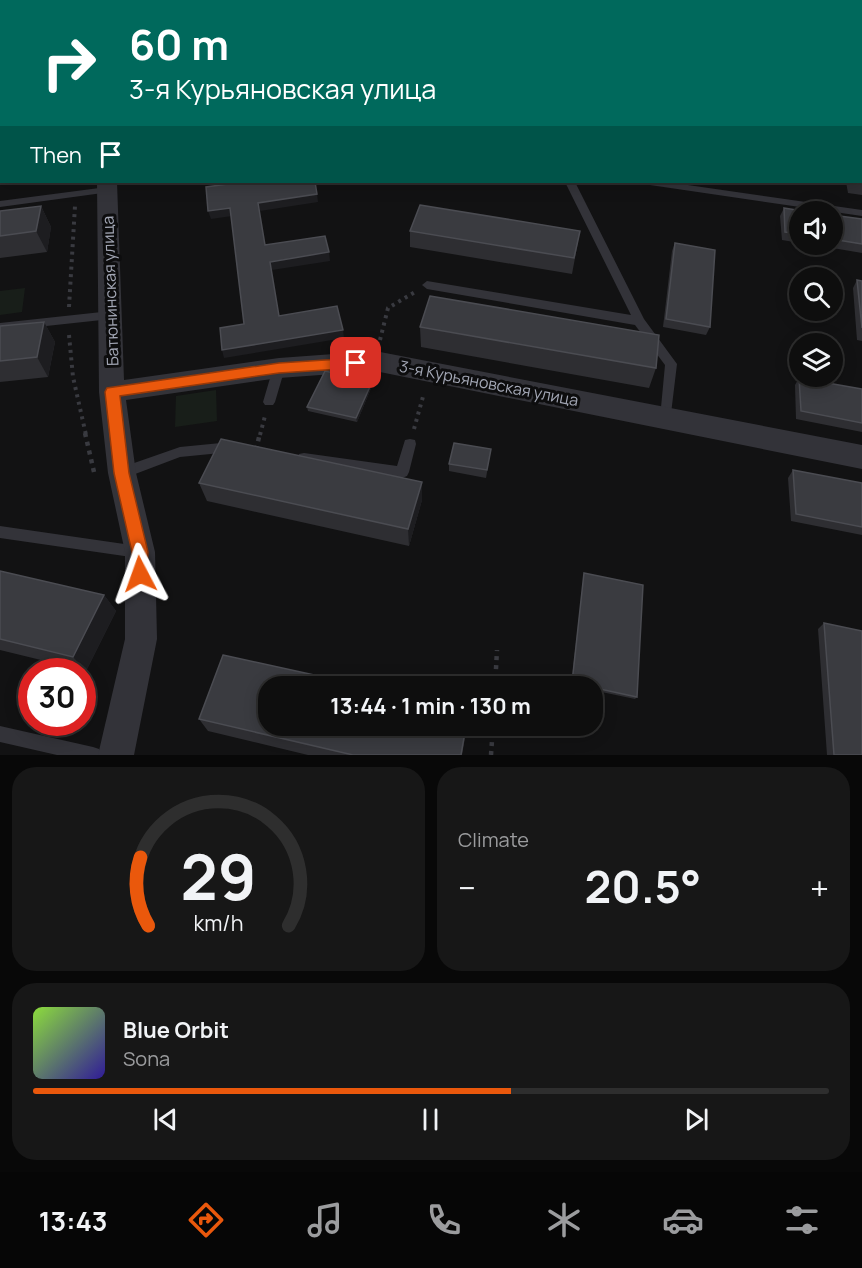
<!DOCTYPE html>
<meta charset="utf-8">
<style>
body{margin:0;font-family:Manrope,sans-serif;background:#171717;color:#f1f3f6;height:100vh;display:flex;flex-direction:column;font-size:22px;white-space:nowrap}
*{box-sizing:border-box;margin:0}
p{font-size:20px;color:#9b9c9e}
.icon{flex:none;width:33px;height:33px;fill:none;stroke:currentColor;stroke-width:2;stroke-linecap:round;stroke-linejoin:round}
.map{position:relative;height:755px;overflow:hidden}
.sheet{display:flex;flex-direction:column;gap:12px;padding:12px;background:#080808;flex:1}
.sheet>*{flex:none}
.top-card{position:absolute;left:0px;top:0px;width:862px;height:183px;box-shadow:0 3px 15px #0003,0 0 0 2px #2e2e2e;background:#00695c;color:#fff;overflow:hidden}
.controls{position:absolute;left:789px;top:201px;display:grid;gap:12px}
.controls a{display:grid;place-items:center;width:54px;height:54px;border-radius:50%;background:#0e0e0e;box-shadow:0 3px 15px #0003,0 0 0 2px #2e2e2e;font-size:30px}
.speed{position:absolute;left:18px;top:658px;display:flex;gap:12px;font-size:30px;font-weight:700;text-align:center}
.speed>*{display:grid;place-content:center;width:78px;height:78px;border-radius:50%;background:#0e0e0e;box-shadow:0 3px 15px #0003,0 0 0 2px #2e2e2e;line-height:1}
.speed .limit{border:9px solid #d22;background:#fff;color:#111}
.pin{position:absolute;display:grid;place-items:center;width:51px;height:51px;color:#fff;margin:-26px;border-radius:12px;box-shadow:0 3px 9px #0006}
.me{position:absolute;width:66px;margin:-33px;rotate:356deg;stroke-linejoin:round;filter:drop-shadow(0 0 4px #0008)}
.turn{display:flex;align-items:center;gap:21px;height:126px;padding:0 30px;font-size:27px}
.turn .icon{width:78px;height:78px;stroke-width:2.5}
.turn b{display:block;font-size:42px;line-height:51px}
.then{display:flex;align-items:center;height:57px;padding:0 30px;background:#0003;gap:12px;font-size:22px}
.big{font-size:45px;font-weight:700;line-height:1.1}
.sheet .widget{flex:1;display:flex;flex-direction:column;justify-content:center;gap:9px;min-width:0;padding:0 21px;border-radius:24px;background:#171717}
.sheet .dial{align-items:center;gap:0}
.dial svg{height:156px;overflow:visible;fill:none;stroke:#2e2e2e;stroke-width:7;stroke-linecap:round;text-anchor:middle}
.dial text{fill:#f1f3f6;stroke:none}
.song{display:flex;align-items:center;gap:18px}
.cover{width:72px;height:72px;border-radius:9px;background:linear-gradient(135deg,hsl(90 70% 55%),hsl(250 70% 35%))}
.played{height:6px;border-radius:3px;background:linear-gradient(90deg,#ea580c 60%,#2e2e2e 60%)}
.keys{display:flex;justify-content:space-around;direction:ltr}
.heat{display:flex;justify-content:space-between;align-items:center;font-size:33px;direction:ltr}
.sheet .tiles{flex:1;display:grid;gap:12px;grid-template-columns:1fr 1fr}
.widget:last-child{grid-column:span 2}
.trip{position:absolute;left:258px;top:676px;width:345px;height:60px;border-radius:24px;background:#0e0e0e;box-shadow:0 3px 15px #0003,0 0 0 2px #2e2e2e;font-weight:700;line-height:60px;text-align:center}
.tabs{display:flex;height:96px;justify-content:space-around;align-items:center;background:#060606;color:#9b9c9e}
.tabs .icon{width:42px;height:42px}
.tabs .selected{color:#ea580c}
.tabs b{font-size:27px;color:#f1f3f6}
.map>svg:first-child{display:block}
</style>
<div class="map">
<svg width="862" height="755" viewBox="0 0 862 755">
<rect width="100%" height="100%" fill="#121213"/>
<path fill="#181e19" d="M 25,288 L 22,312 L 0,315 L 0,291 Z
M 216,390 L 217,421 L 175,427 L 176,396 Z"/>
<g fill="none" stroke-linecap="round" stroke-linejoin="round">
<path stroke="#393a40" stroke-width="3" stroke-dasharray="2 3" stroke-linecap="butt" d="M 694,0 L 699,2"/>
<path stroke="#393a40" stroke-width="4" stroke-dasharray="3 4.5" stroke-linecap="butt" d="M 69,307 L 75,206
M 69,335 L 73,377 L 86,435
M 380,340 L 388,308 L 415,292
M 414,429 L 424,393
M 260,435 L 265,416"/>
<path stroke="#393a40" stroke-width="4.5" stroke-dasharray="4 5" stroke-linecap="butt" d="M 85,433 L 94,472
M 256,450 L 260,433
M 495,687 L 497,650
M 491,755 L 493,726"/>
<path fill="#333339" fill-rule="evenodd" d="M 12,0 L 20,0 L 12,2 Z
M 496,0 L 504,0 L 496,2 Z
M 543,0 L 553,0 L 554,2 L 544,2 Z
M 641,0 L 649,0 L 640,2 Z
M 565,182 L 575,182 L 644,319 L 677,364 L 670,422 L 662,422 L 660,418 L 665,365 L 635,325 L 427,289 L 422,285 L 427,281 L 631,315 Z
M 645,182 L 667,182 L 862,210 L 862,216 L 650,185 Z
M 107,187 L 112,190 L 110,192 L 0,207 L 0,201 Z
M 111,311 L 117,315 L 111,319 L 0,331 L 0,323 Z
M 279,363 L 283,365 L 285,368 L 275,402 L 273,405 L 265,405 L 263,402 L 273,368 L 275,365 Z
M 410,439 L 415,440 L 416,444 L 409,472 L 407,476 L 402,478 L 304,463 L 299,462 L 298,458 L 299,454 L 304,453 L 397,466 L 405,440 Z
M 231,442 L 236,443 L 237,447 L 236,451 L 231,452 L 180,457 L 122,479 L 117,477 L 115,473 L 117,469 L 180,447 Z
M 0,526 L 138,546 L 143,547 L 145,552 L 143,557 L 138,558 L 0,538 Z
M 0,726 L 93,747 L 99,749 L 101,755 L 57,755 L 0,742 Z"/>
<path fill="#333339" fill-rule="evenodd" d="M 110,0 L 126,0 L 126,2 L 110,2 Z
M 656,0 L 676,0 L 677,2 L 657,2 Z
M 861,54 L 862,54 L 862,64 L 861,64 Z
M 97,182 L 117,182 L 124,380 L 279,358 L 375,351 L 862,445 L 862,469 L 375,371 L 279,378 L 126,400 L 136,473 L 155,552 L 157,639 L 134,755 L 98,755 L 125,639 L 125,552 L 108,473 L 99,392 Z"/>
</g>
<path fill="#2e2e32" d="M 143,0 L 297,0 L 297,2 L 143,2 Z
M 392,0 L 421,0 L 420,2 L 405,2 Z
M 569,0 L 617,0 L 616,2 L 575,2 Z
M 713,0 L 762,0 L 761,2 L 718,2 Z
M 861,67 L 862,67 L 862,195 L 848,193 L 846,182 L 861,182 Z
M 0,123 L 2,123 L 2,166 L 0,166 Z
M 41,206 L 51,227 L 47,252 L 0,258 L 0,211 Z
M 784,208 L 800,212 L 800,243 L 782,240 L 780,216 Z
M 832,215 L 862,219 L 862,253 L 809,244 L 832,244 Z
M 410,231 L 580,231 L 572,274 L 410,247 Z
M 675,243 L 710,327 L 706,335 L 663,327 L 672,251 Z
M 857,280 L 862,281 L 862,341 L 857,340 L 853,288 Z
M 44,322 L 55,342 L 48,377 L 0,382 L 0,326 Z
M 420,327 L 656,368 L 649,388 L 421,347 Z
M 799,378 L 862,389 L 862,432 L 796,419 L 795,385 Z
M 372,382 L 372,386 L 357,422 L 308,411 L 307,407 Z
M 491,449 L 486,478 L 449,471 L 449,464 Z
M 793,470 L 862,483 L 862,535 L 791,521 L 788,478 Z
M 422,482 L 422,500 L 409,546 L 207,501 L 199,483 Z
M 0,571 L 104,595 L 116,611 L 86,671 L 0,650 Z
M 584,573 L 637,697 L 635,699 L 592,690 L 592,687 L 578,687 L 571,686 Z
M 824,623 L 862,755 L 827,755 L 818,629 Z
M 199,719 L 467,726 L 462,755 L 308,755 L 208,731 Z"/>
<path fill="#1d1d20" d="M 64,0 L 74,0 L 73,2 L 63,2 Z
M 0,88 L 2,88 L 2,109 L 0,109 Z
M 317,194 L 318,202 L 260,211 L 258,203 Z
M 41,206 L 51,227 L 47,252 L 36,231 Z
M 230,208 L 232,216 L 211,219 L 208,211 Z
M 329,252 L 330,261 L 272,270 L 270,262 Z
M 44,322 L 55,342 L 48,377 L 37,357 Z
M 343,330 L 344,338 L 224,358 L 222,350 Z
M 372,382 L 372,386 L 357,422 L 356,418 Z
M 422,482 L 422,500 L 409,546 L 408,529 Z
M 104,595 L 116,611 L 86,671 L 73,657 Z"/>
<path fill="#3a3b40" stroke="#4b4c52" stroke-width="1.5" d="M 36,0 L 64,0 L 63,2 L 35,2 Z
M 143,0 L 168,0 L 143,2 Z
M 588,0 L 610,0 L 608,2 L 593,2 Z
M 742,0 L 758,0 L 757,2 L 748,2 Z
M 2,27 L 2,88 L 0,88 L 0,33 Z
M 861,67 L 862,67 L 862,89 L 861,88 Z
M 861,92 L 862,93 L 862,173 L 861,173 Z
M 0,123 L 2,123 L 2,144 L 0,144 Z
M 243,182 L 315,182 L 317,194 L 258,203 L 265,245 L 325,236 L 329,252 L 270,262 L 279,316 L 337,306 L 343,330 L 222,350 L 220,328 L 244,324 L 230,208 L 208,211 L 206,187 Z
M 420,205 L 580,231 L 574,258 L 410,231 Z
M 41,206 L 36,231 L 0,236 L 0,211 Z
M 784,208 L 809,212 L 800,212 L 800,234 L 785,232 Z
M 832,215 L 862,219 L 862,244 L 832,239 Z
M 675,243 L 715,250 L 710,327 L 666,319 Z
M 857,280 L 862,281 L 862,328 Z
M 430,296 L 659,335 L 656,368 L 420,327 Z
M 44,322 L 37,357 L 0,361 L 0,326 Z
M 325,371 L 372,382 L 356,418 L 307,407 Z
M 799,378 L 862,389 L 862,423 L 801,411 Z
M 221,439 L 422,482 L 408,529 L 199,483 Z
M 454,443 L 491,449 L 487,470 L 449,464 Z
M 793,470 L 862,483 L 862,527 L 796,514 Z
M 0,571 L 104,595 L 73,657 L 0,639 Z
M 584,573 L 643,585 L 637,697 L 572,683 Z
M 824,623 L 862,631 L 862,755 L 834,755 Z
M 223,655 L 369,687 L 268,687 L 268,726 L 466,726 L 461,755 L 353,755 L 199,719 Z"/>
<path fill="#ea580c" stroke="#983908" stroke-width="1.5" d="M 356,358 L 362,363 L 356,368 L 279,373 L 120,396 L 129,473 L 148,552 L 146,580 L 140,582 L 135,580 L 132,552 L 114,473 L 105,392 L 107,388 L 279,363 Z"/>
<g text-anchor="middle" stroke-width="6" stroke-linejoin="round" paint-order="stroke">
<g font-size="16" fill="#a3a7b5" stroke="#0d0d0e">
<text transform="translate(110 291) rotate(-92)" y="6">Батюнинская улица</text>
<text transform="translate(489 383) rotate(11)" y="6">3-я Курьяновская улица</text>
</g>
</g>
</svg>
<div class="controls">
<a><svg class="icon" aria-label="sound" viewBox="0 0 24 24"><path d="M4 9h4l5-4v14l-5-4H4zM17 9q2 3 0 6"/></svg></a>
<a><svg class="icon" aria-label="search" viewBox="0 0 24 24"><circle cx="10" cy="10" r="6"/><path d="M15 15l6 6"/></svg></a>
<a><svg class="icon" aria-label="layers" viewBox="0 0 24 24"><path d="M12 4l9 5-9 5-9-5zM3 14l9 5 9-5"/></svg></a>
</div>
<div class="speed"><div class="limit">30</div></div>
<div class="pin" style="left:356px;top:363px;background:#d93025"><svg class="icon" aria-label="arrive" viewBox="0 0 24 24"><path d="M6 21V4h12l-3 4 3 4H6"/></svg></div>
<svg class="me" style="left:140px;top:574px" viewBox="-20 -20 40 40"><path d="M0-17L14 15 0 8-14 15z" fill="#ea580c" stroke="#fff" stroke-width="4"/></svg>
<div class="trip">13:44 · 1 min · 130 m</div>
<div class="top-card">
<div class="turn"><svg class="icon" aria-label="right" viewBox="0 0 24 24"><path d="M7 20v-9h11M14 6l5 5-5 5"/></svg><div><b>60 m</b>3-я Курьяновская улица</div></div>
<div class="then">Then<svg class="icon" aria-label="arrive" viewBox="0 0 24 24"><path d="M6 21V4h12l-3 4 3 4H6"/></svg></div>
</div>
</div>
<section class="sheet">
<div class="tiles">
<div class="widget dial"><svg viewBox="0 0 100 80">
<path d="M14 69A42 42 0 1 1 86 69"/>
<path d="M14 69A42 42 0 0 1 10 34" stroke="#ea580c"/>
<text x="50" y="56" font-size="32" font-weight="700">29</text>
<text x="50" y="72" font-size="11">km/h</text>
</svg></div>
<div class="widget"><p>Climate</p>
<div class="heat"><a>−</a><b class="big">20.5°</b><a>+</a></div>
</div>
<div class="widget">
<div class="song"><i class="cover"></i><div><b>Blue Orbit</b><p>Sona</p></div></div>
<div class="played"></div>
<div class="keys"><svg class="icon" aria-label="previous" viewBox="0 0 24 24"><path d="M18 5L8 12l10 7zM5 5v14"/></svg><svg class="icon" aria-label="pause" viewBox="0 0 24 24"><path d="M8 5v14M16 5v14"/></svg><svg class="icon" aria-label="next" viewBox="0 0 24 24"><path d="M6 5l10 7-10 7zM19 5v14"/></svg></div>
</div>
</div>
</section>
<nav class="tabs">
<b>13:43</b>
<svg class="icon selected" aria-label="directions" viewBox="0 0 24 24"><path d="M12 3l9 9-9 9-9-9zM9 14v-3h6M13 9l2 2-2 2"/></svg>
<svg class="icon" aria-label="music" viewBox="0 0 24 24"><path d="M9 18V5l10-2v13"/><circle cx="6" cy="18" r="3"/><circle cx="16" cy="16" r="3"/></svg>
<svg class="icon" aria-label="phone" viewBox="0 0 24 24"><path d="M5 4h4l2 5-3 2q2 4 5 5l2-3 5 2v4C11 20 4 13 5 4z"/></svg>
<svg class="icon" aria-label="climate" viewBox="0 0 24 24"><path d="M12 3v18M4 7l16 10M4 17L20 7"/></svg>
<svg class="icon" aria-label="car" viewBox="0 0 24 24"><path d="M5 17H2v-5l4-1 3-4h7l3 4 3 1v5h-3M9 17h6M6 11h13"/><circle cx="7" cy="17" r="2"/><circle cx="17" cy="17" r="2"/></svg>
<svg class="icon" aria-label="filters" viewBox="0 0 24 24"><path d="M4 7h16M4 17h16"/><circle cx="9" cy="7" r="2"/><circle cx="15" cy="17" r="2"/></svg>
</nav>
